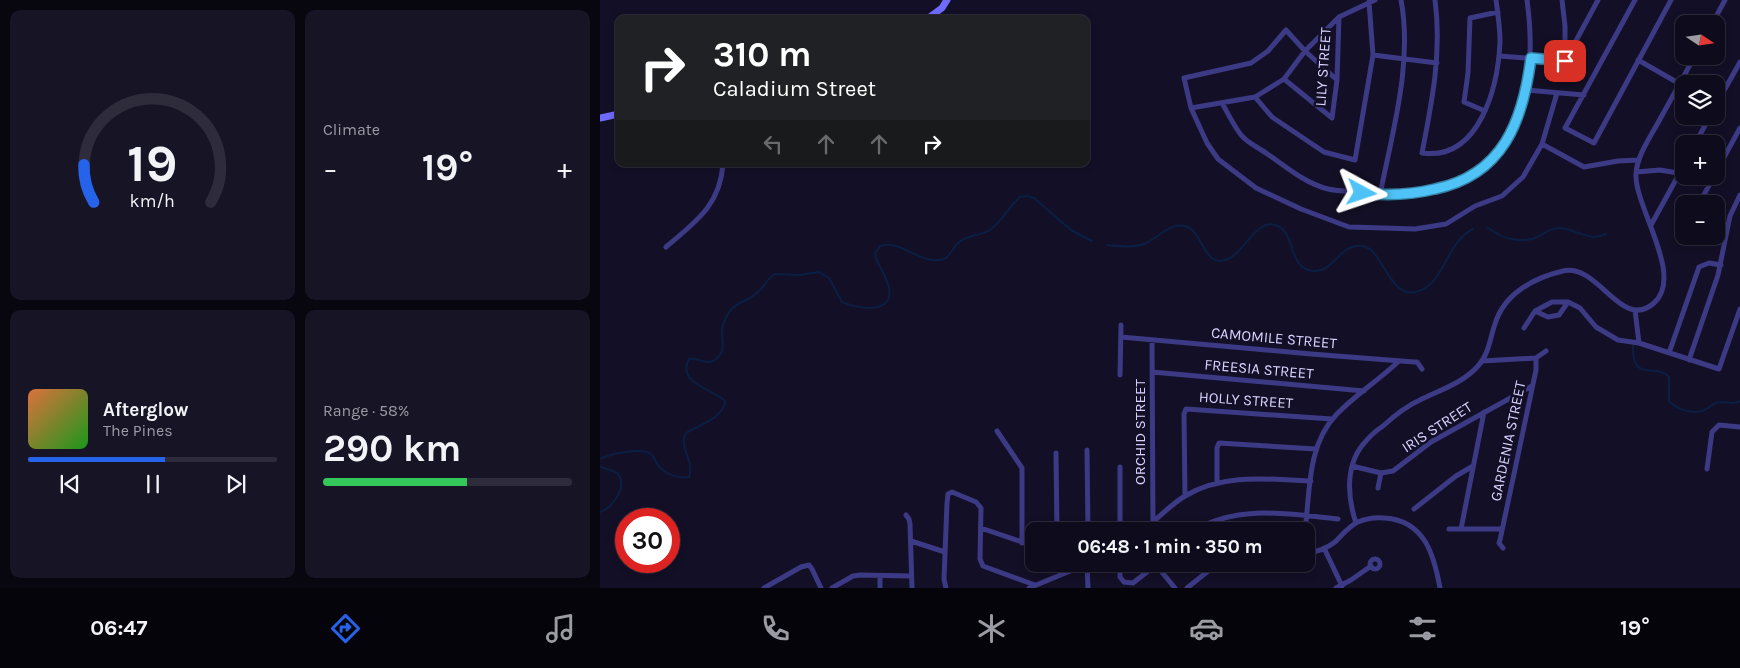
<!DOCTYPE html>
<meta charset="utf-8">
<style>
body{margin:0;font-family:Karla,sans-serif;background:#171425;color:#f1f3f6;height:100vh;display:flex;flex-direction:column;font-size:19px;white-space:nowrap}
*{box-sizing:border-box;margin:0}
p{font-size:16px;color:#9b9ba3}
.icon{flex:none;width:28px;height:28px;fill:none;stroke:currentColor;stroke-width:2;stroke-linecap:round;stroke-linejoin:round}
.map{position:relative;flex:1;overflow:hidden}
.panel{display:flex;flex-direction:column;gap:10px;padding:10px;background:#08060f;width:600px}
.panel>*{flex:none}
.hud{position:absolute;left:15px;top:15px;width:475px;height:152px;border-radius:10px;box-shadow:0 2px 8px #0003,0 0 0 1px #2e2b3b;background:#202124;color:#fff;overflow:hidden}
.needle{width:32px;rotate:103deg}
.fabs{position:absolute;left:1075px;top:15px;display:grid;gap:10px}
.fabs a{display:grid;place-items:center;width:50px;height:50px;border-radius:10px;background:#0e0b1c;box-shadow:0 2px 8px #0003,0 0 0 1px #2e2b3b;font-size:25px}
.speed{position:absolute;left:15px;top:508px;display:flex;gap:10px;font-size:25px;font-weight:700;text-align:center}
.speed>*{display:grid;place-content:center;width:65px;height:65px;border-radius:50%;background:#0e0b1c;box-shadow:0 2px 8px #0003,0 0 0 1px #2e2b3b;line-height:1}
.speed .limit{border:8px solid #d22;background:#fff;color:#111}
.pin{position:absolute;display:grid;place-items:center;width:42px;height:42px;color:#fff;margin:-21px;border-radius:10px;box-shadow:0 2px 8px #0006}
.me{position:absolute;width:55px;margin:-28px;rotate:95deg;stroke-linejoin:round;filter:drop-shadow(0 0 4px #0008)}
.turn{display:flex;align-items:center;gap:18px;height:105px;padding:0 15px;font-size:22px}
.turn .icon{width:65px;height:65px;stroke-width:2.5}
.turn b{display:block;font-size:35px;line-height:42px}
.lanes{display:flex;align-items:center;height:48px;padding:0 15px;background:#0003;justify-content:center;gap:25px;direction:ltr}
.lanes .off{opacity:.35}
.big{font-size:38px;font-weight:700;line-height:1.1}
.panel .widget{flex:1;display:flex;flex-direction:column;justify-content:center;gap:8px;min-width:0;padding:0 18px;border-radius:10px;background:#171425}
.panel .dial{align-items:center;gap:0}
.dial svg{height:130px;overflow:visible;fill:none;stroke:#2e2b3b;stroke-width:7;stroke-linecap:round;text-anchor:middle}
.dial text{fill:#f1f3f6;stroke:none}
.song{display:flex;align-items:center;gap:15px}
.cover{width:60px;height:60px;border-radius:8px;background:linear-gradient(135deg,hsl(20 70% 55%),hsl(120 70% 35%))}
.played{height:5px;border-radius:2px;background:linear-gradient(90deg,#2563eb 55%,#2e2b3b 55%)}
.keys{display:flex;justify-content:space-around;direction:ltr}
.heat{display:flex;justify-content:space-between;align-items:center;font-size:28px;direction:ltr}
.charge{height:8px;border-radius:4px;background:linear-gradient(90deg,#34c759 58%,#2e2b3b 0)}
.panel .tiles{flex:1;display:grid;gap:10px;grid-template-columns:repeat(2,1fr)}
.trip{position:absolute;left:425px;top:522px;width:290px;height:50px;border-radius:10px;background:#0e0b1c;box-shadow:0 2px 8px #0003,0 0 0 1px #2e2b3b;font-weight:700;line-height:50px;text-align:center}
.tabs{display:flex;height:80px;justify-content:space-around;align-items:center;background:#06040b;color:#9b9ba3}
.tabs .icon{width:35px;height:35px}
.tabs .current{color:#2563eb}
.tabs b{font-size:22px;color:#f1f3f6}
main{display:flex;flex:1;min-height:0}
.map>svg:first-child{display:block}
</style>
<main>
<section class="panel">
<div class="tiles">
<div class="widget dial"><svg viewBox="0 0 100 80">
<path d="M14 69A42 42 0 1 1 86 69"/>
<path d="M14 69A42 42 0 0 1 8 46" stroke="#2563eb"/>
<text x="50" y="56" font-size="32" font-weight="700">19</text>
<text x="50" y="72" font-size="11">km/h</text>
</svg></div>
<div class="widget"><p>Climate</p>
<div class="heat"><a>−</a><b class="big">19°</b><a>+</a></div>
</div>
<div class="widget">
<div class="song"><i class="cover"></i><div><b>Afterglow</b><p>The Pines</p></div></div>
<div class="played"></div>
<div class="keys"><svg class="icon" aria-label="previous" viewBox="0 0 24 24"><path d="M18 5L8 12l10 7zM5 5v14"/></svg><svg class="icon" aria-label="pause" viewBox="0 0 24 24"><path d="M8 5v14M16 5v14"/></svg><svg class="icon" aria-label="next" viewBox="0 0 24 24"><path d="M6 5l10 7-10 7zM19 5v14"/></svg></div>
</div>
<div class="widget"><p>Range · 58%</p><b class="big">290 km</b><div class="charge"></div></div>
</div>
</section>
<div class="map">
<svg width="1140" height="588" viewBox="0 0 1140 588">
<rect width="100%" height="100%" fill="#130f26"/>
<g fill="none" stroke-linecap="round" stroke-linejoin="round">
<path stroke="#0a1f44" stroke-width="2" d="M 888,228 C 892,230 894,232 898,234 C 907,240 922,241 932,239 C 943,236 949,227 961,228 C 977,230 990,242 1006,234
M 507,245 C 519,246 533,248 544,244 C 557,239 570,222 585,226 C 603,231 603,266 625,260 C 643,256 655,219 675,225 C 697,231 687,270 714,271 C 733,273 740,243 762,246 C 765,247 770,248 772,251 C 785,263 793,297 816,292 C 845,285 845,243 873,229
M 1033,345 C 1032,384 1055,362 1069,377 L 1069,401 C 1076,409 1091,414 1102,411 C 1108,409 1111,405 1116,403 C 1125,400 1132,406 1140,401
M 0,459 C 9,454 40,448 49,453 C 55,455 54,461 58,465 C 64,474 79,479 89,477 C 95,461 78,447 86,433 C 99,425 124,418 125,401 C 113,389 76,383 89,359 C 98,357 107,366 115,360 C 129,350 119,336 123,324 C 133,298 144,306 159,291 C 165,285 168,278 175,274 L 199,275 L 219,272 L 229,278 L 242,302 C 263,311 301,314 286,279 C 283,270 276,263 275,253 L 280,246 C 298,240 315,258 332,260 C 351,262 349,251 359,242 C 366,235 379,236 388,231 C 402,223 408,207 420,197 L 428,196 L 434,198 L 471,230 L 492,241
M 0,466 C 5,470 13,469 18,474 C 28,486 12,509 0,512"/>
<path stroke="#3d3a85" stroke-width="5" d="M 835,0 C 842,52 832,102 822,153 C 880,161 898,86 900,42 C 900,28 898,14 896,0
M 962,0 L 965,26 L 965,58
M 1035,0 L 965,128 L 994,143 L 1071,0
M 1112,24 L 1125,0
M 773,55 L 837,63
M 899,56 L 965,61
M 1038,60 L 1080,84
M 965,61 L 998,0
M 684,79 L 732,118
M 737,80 L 705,51 L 686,30 L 668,51 L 651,63 L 584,78 L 591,108 L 607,143 L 618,159 L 656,188 L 701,209 L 749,227 L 784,228 L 815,229 L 846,224 L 875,206 L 902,196 L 923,177 L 942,144 L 957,93
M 926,90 L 984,95
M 655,97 L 672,117 L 724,152 L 755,160 L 773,55 L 769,2
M 622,103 C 628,113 636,131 644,138 C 650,144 659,148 666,153 C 685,166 706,184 728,189 C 737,191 746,191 755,192 C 802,198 859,196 894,159 C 932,118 934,51 927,0
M 1116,105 L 1140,62
M 591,108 L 655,97 L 684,79 L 705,51 L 739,17 L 775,0
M 885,111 L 864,102 L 868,73 L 870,18 L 898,12
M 732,118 L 737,80 L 739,17
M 942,144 L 984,167 L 1018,161 L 1039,160
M 1095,144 L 1110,116
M 1036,172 L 1060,170 L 1084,174
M 1116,172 L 1140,128
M 1090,176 L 1109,185
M 780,195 C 792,133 813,63 801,0
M 1099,204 L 1114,176
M 1051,225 L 1084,165
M 66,247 C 95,222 120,206 123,164
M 1035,310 L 1039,343
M 935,311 L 948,317 L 959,315 L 968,302
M 924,328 L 935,311 L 952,302 L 968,302 L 980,308 L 996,327 L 1018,340 L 1039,343 L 1119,369 L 1140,309
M 521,337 L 711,354 L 814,362 L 817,362 L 822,369
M 552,340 L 553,523
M 1069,353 L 1099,267 L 1109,263 L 1121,265
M 1089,360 L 1118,275 L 1130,216 L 1140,195
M 882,361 L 936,358 L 946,351
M 552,372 L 764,391
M 520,375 L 521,325
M 397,431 L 422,468 L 422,543
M 487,450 L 488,531
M 456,453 L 457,531
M 752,466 L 781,473 L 793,471 L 831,442 L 932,386
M 1107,469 L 1112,432 L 1119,425 L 1140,427
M 617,483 L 617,448 L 619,443 L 716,449
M 778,488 L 781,473
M 585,496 L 584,414 L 586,409 L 732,419
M 814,509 L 856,476 L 873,466
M 306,515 L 309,519 L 310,524 L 312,588
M 756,523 C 747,496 745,463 766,441 C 771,435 777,430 783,426 C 794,416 806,406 820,400 C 840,390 863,383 878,366 C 889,354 890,338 895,324 C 904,294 933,278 963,271 C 999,263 1021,332 1054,303 C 1085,276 1034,206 1036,174 C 1037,155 1051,136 1060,119 C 1072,98 1083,77 1095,56
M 381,528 L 434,546
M 849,529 L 902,529
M 861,529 L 884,412
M 471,531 L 488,524
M 520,531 L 520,467
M 543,531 C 556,520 570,505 585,496 C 623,473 668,479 711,481
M 594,531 C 637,504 690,514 738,519
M 705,531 C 710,493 707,445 736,415 C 755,395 779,380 799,361
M 311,541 L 345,552
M 724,548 L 742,586
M 903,548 L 899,543 L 900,540 L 936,370 L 936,358
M 706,554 C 716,552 727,548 735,542 C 742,535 749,526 758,522 C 767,518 776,517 785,518 C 825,521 834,555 840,588
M770 564a5 5 0 1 1 10 0a5 5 0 1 1-10 0Z
M 487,564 L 488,588
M 520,564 L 520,577 L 524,582
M 556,565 L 575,588
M 280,576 L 280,588
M 524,582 L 533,583 L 557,564
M 164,588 L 201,567 L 209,565 L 212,569 L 221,588
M 232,588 L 253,576 L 260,575 L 311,576
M 346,588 L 344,579 L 347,503 L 348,494 L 352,492 L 376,502 L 381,508 L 380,559 L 383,566 L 435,585
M 429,588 L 487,564
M 587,588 L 617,564
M 736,588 L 751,580 L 771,566"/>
<path stroke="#6f6bff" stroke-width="7" d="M 327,19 L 342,8 L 347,0
M 0,118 L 19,114"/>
</g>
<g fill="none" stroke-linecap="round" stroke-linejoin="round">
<g stroke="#337fa1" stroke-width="12">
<path id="route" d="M 762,193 C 788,196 810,195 835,189 C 903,175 923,121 931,58 L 965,61"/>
</g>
<use href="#route" stroke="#4fc3f7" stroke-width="9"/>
</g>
<g text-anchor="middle" stroke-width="5" stroke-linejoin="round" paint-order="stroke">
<g font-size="15" fill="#d9d4ff" stroke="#130f26">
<text transform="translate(723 67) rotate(-86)" y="5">LILY STREET</text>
<text transform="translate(674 338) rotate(5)" y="5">CAMOMILE STREET</text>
<text transform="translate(659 369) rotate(5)" y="5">FREESIA STREET</text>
<text transform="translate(646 400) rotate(4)" y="5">HOLLY STREET</text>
<text transform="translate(837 427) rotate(-33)" y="5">IRIS STREET</text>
<text transform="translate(540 432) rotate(-90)" y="5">ORCHID STREET</text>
<text transform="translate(908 441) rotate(-78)" y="5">GARDENIA STREET</text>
</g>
</g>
</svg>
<div class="fabs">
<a><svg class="needle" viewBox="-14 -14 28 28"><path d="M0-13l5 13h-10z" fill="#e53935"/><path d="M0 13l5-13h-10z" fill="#9b9ba3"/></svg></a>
<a><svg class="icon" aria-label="layers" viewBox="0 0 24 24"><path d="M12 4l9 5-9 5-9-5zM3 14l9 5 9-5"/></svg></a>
<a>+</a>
<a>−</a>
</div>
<div class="speed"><div class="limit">30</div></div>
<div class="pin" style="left:965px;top:61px;background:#d93025"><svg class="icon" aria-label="arrive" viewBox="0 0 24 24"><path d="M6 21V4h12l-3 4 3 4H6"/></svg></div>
<svg class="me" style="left:762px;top:193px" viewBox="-20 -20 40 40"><path d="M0-17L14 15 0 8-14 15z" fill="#4fc3f7" stroke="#fff" stroke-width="4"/></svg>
<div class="trip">06:48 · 1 min · 350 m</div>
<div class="hud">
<div class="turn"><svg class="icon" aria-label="right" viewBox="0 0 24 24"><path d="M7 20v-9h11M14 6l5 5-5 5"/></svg><div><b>310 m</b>Caladium Street</div></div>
<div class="lanes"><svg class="icon off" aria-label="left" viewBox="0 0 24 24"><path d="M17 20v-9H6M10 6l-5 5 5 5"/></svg><svg class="icon off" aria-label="ahead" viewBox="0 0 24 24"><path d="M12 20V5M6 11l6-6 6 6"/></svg><svg class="icon off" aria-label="ahead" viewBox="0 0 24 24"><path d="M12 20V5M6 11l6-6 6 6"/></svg><svg class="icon" aria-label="right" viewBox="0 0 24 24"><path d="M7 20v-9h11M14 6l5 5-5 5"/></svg></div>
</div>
</div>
</main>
<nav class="tabs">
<b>06:47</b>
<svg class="icon current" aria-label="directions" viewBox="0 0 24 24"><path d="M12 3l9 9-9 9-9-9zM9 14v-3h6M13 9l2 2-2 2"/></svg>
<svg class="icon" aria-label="music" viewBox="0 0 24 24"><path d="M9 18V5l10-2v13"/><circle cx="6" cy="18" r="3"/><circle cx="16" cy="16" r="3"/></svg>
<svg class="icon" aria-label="phone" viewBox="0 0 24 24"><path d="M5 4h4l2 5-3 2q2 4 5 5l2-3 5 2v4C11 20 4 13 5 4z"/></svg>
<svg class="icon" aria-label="climate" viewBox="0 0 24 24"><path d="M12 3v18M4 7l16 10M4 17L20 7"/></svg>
<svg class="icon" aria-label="car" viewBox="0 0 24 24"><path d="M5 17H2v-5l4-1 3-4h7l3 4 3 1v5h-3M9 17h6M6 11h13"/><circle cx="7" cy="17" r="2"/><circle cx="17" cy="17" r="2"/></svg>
<svg class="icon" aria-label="filters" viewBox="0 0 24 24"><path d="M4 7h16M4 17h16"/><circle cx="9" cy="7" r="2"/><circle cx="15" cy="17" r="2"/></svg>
<b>19°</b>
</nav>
